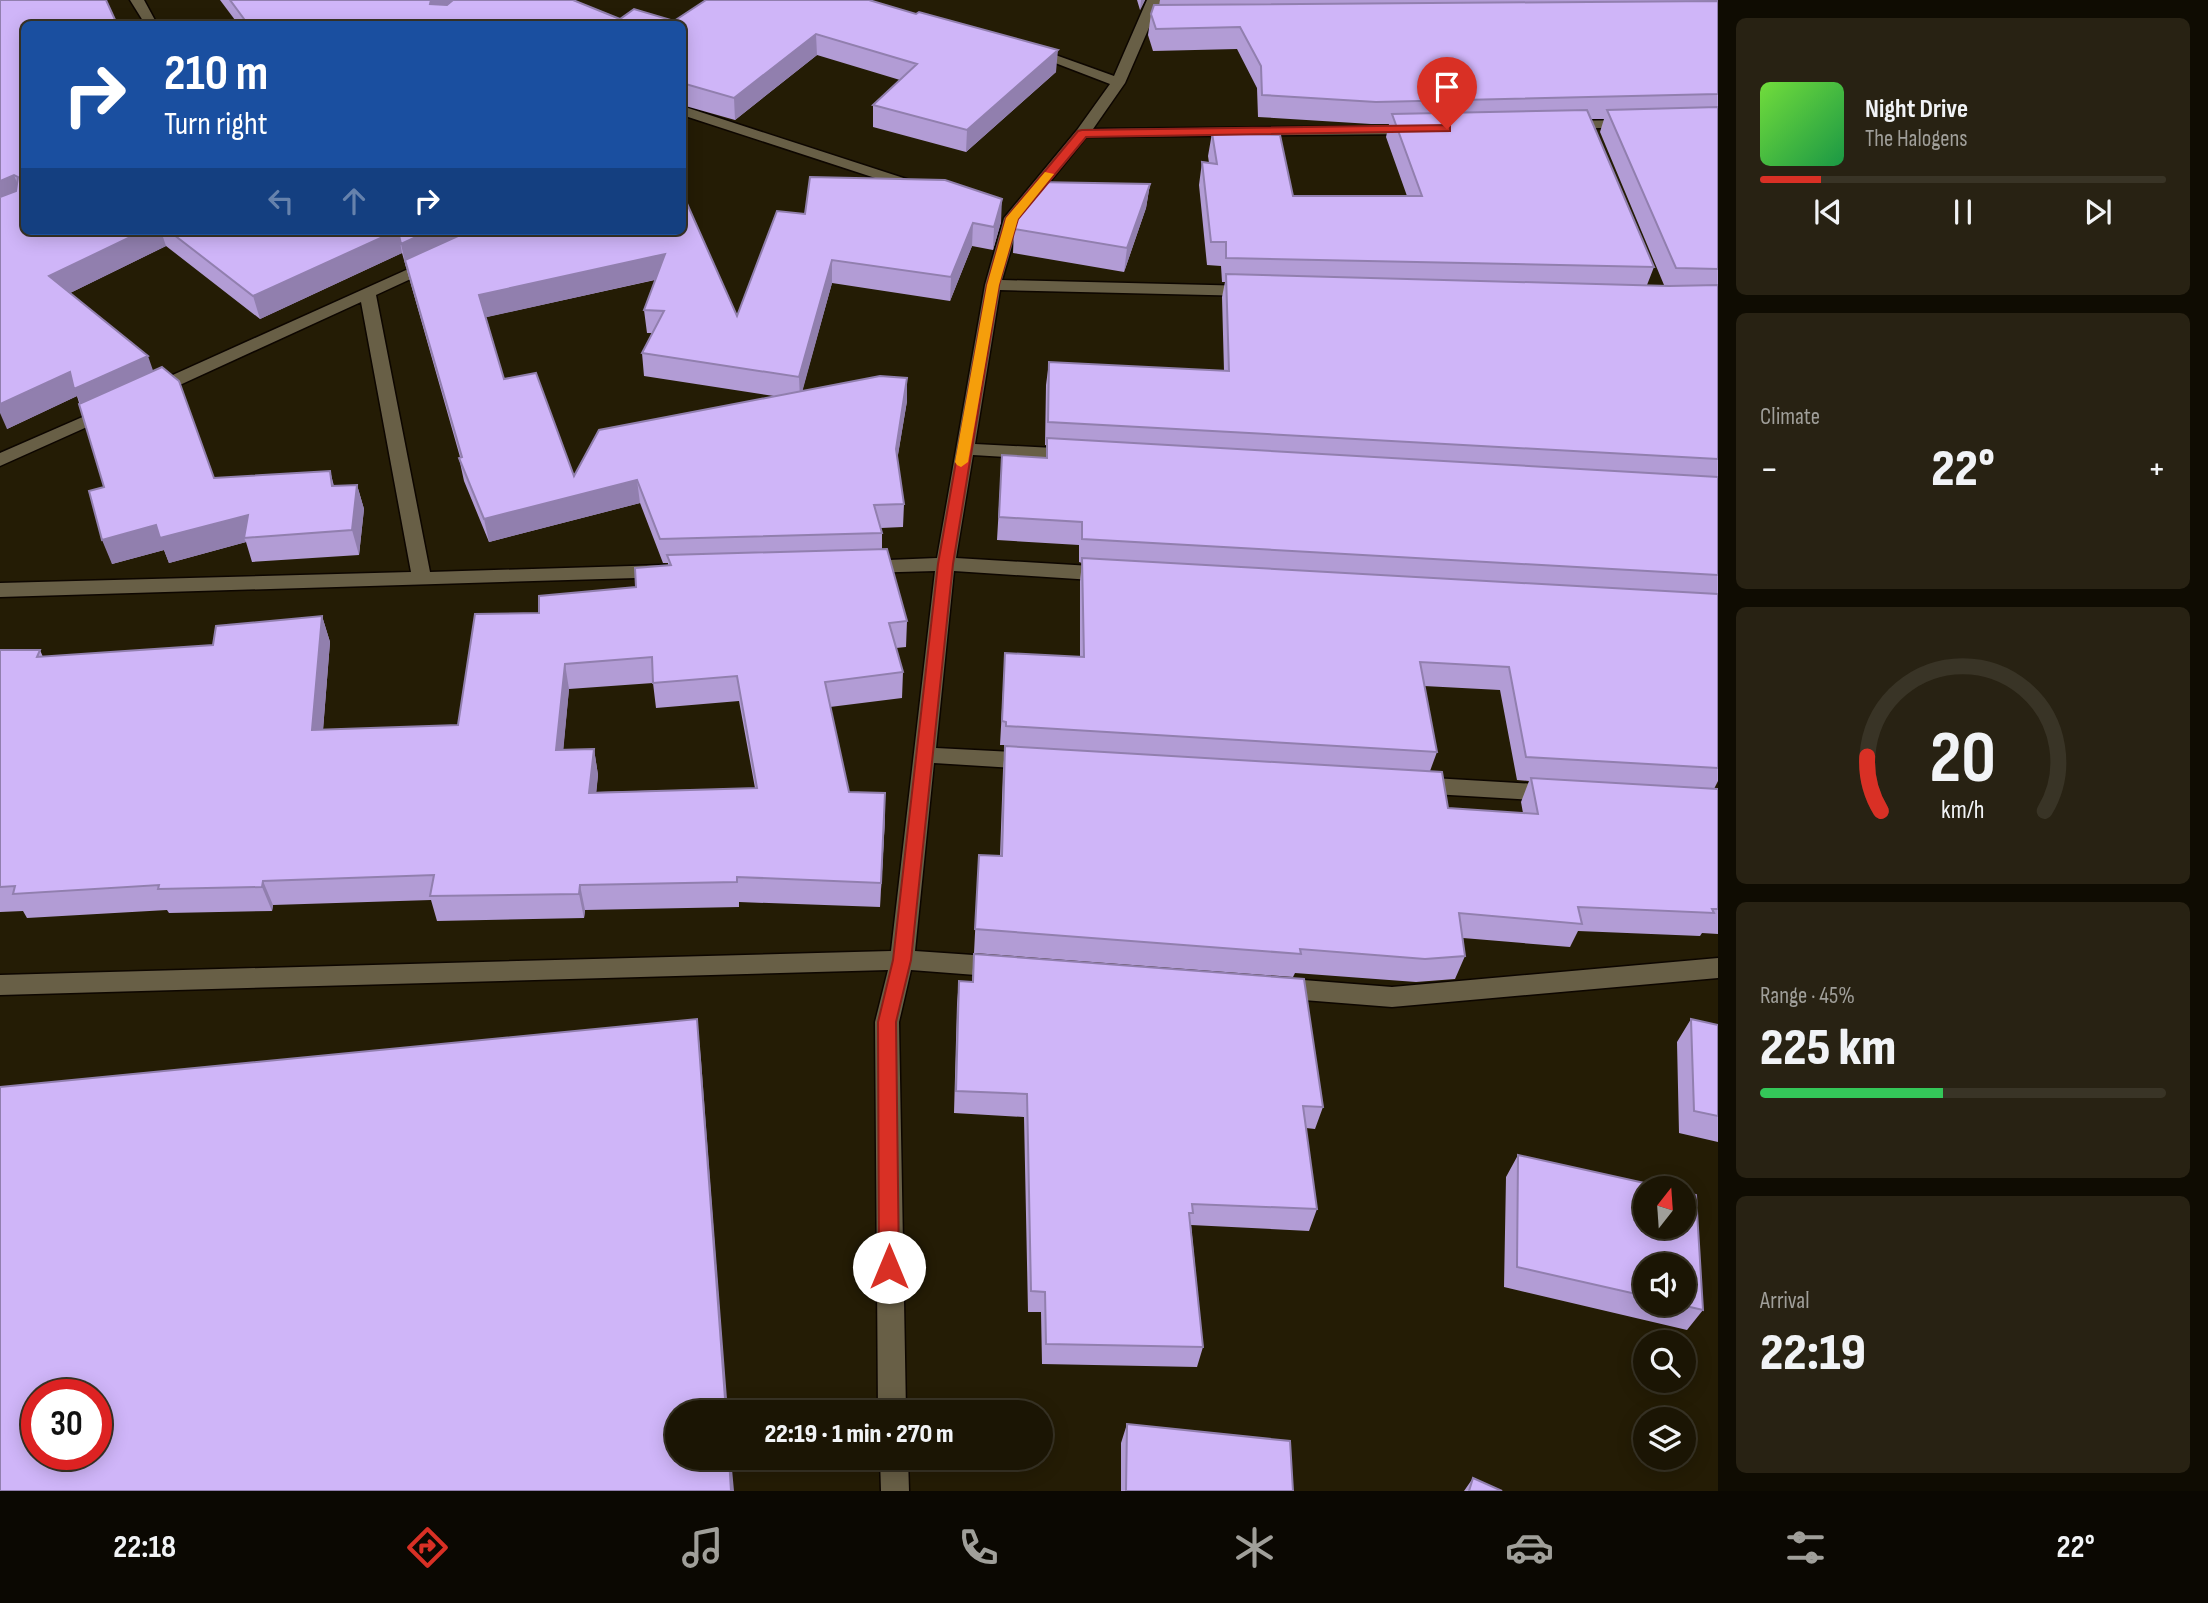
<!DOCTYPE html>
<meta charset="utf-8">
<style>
body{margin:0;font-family:"Sofia Sans Condensed",sans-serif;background:#282213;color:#f1f3f6;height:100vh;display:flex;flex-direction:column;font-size:26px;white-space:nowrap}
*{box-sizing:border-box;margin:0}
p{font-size:23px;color:#a09f9a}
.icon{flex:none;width:38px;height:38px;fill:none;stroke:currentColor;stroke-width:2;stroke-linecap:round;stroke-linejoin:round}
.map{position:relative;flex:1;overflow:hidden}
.sheet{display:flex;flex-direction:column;gap:18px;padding:18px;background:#0f0c02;width:490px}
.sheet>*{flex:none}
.guide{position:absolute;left:21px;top:21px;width:665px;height:214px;border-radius:10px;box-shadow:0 4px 18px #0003,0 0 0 2px #393426;background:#1a4fa0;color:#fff;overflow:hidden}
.needle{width:46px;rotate:17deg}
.buttons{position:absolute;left:1633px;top:1176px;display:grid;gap:14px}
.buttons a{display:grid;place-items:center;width:63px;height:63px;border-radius:50%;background:#1b1504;box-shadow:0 4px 18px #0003,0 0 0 2px #393426;font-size:35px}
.speed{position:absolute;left:21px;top:1379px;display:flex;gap:14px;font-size:35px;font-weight:700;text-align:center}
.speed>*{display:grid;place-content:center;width:91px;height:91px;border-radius:50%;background:#1b1504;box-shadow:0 4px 18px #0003,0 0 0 2px #393426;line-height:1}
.speed .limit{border:10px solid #d22;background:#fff;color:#111}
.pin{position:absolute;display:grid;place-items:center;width:60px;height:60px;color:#fff;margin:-72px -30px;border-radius:50% 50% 50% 0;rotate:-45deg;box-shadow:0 0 7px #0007}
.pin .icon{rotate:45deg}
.me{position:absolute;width:77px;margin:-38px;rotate:0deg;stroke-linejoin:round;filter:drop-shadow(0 0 5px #0008)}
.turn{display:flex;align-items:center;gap:24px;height:147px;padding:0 28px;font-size:32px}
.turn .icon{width:91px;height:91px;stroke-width:2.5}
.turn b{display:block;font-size:49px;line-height:60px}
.lanes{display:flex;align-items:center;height:66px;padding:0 28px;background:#0003;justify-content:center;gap:35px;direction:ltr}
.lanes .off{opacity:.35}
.big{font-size:52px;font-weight:800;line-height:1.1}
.sheet .widget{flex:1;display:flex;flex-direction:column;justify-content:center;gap:10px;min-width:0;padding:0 24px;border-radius:10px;background:#282213}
.sheet .dial{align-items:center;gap:0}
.dial svg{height:182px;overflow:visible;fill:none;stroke:#393426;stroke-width:7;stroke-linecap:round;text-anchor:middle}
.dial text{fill:#f1f3f6;stroke:none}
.song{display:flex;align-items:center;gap:21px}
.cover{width:84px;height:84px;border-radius:10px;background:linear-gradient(135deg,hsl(100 70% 55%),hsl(140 70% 35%))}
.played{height:7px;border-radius:4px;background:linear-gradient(90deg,#d93025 15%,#393426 15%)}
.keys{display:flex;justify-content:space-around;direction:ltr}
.heat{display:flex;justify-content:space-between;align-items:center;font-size:38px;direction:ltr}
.charge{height:10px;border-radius:5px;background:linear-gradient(90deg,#34c759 45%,#393426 0)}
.trip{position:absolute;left:665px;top:1400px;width:388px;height:70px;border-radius:35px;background:#1b1504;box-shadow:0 4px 18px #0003,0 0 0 2px #393426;font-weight:800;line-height:70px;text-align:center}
.menu{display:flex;height:112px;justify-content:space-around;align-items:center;background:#0b0802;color:#a09f9a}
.menu .icon{width:49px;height:49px}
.menu .selected{color:#d93025}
.menu b{font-size:32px;color:#f1f3f6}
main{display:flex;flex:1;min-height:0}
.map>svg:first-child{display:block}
</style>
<main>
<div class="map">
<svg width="1718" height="1491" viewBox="0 0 1718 1491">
<rect width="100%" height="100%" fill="#241c05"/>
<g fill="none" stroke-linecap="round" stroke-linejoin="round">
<g stroke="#0d0600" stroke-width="3">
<path id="minor" d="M 130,0 L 144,0 L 157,24 L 145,24 Z
M 1147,0 L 1161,0 L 1125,83 L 1093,129 L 1416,126 L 1423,130 L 1416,134 L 1086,137 L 1020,219 L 1002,280 L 1251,286 L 1259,291 L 1251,296 L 1000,290 L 975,444 L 1073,449 L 1082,455 L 1073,461 L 973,455 L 956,558 L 1108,567 L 1115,569 L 1118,574 L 1115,579 L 1108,581 L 954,571 L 936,748 L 1031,753 L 1038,755 L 1042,761 L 1038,767 L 1031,769 L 934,763 L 915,951 L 1002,957 L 1010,960 L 1014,967 L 1010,974 L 1002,977 L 911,970 L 899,1022 L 906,1412 L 878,1412 L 875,1022 L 888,970 L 0,995 L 0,975 L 891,951 L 935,571 L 864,573 L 857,572 L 854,567 L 857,562 L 864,561 L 937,558 L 985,285 L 1004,218 L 1077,130 L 1110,84 L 1024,51 L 1031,47 L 1036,48 L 1114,76 Z
M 682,106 L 925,185 L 928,188 L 920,193 L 915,191 L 682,115 Z
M 1630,120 L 1637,124 L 1635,127 L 1564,129 L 1557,125 L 1564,121 Z
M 435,257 L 441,259 L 443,262 L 441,265 L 376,295 L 430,572 L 664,565 L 671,567 L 674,572 L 671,577 L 0,597 L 0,583 L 411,572 L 361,302 L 158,395 L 146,395 L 143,391 L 146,387 Z
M 110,405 L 116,406 L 119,410 L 116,414 L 0,466 L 0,453 Z
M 1416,777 L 1552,785 L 1560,787 L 1563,793 L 1560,799 L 1552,801 L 1416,793 L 1408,791 L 1405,785 L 1408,779 Z
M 1718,958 L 1718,978 L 1392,1007 L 1278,998 L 1270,995 L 1266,988 L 1270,981 L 1278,978 L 1392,987 Z
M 880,1458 L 908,1458 L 909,1491 L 881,1491 Z"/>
</g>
<use href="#minor" fill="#685f46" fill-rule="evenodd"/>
</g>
<path fill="#b29cd5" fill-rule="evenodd" d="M 0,0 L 24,231 L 682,231 L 737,316 L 805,214 L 1001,222 L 993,250 L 972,246 L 950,301 L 832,283 L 802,391 L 907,401 L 897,460 L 904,504 L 903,527 L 881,528 L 882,533 L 882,550 L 907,621 L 906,647 L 896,648 L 903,672 L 902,698 L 830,707 L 849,792 L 885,818 L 880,907 L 739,902 L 739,907 L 585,910 L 584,918 L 437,921 L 431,900 L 273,905 L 272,911 L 169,913 L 167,910 L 27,918 L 23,911 L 0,912 L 0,650 L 40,650 L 43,657 L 213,645 L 322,616 L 330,642 L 323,730 L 458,725 L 539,613 L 636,587 L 668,565 L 668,563 L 663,563 L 640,503 L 489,542 L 464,481 L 459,458 L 460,457 L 402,253 L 260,319 L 166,246 L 70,293 L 153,371 L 214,478 L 330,471 L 334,486 L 357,485 L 364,509 L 359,555 L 252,562 L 246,542 L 169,563 L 164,550 L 112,564 L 104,487 L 77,396 L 7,429 ZM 655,280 L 644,310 L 647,333 L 652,333 L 642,353 L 644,376 L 774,396 L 574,476 L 504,379 L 486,317 ZM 653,683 L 656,708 L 739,701 L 755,788 L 596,792 L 598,775 L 594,749 L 563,750 L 569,689 Z
M 220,0 L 573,0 L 620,19 L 674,21 L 706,0 L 1056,72 L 966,152 L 873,127 L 873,105 L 900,80 L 817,55 L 735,120 L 682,105 L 682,24 L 238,24 Z
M 1137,0 L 1145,0 L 1140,10 Z
M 1160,0 L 1718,0 L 1718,781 L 1714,789 L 1718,789 L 1718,934 L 1702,933 L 1700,936 L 1578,931 L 1570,947 L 1463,938 L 1465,956 L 1455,979 L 1416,982 L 1295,973 L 1293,977 L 974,953 L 979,855 L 1000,856 L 1003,770 L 1005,750 L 1004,749 L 1004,745 L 1000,745 L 1005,653 L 1080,657 L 1080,581 L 1082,563 L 1079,562 L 1079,545 L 997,540 L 1002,455 L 1046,458 L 1047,445 L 1045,445 L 1046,385 L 1049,362 L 1224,371 L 1222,297 L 1225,282 L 1222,282 L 1221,266 L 1207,265 L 1199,185 L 1202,162 L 1209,163 L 1208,156 L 1212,133 L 1293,196 L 1407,196 L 1386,137 L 1389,124 L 1371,124 L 1258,117 L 1257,88 L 1237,49 L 1153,51 L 1148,35 L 1151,14 L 1159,5 ZM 1591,119 L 1604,119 L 1600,132 L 1664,285 L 1647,285 L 1654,267 ZM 1424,686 L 1500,690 L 1517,780 L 1529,781 L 1521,802 L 1523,813 L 1448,808 L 1430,771 L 1437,752 Z
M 1150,184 L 1146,208 L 1124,272 L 1013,253 L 1014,229 Z
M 974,954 L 1323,1107 L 1315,1129 L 1306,1128 L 1317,1209 L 1309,1231 L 1191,1225 L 1203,1347 L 1197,1367 L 1042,1364 L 1041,1312 L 1028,1312 L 1024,1117 L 954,1113 L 957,1004 L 959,981 L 972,982 Z
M 1691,1019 L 1718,1025 L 1718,1142 L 1679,1133 L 1677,1042 Z
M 1518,1155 L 1703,1310 L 1687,1330 L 1504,1287 L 1506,1177 ZM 1645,1265 L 1684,1304 L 1645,1304 Z
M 1127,1424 L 1293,1491 L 1121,1491 L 1121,1443 Z
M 1473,1478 L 1502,1491 L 1464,1491 Z"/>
<path fill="#917fae" d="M 431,0 L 460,0 L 434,22 L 430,4 Z
M 1141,0 L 1145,0 L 1140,10 Z
M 816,34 L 817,55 L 735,120 L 734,98 Z
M 1058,50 L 1056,72 L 966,152 L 967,130 Z
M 14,175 L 23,198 L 0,207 L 0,181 Z
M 1150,184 L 1146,208 L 1124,272 L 1127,248 Z
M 1002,199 L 1001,222 L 993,250 L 994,227 Z
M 973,223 L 972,246 L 950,301 L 951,277 Z
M 143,231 L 161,231 L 166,246 L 58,299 L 49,276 Z
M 396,231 L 398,231 L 402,253 L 260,319 L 253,296 Z
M 429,231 L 485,231 L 406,267 L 401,244 Z
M 665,254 L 667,277 L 483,318 L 479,295 Z
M 832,260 L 832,283 L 800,400 L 799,377 Z
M 148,356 L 156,379 L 84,412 L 77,396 L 7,429 L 0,413 L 0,404 L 70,372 Z
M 907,378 L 907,401 L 895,473 L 896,449 Z
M 637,480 L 640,503 L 489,542 L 484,519 Z
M 357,485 L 364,509 L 359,555 L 352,530 Z
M 248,515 L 244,538 L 246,542 L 169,563 L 164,550 L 112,564 L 102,540 L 156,525 Z
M 322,616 L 330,642 L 321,755 L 312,730 Z
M 565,664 L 569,689 L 561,775 L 556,750 Z
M 594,749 L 598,775 L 594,818 L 589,793 Z
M 885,793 L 885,818 L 880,907 L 881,883 Z
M 263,881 L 273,905 L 272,911 L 262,887 Z
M 580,885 L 585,910 L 584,918 L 579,894 Z
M 697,1019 L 701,1060 L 728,1412 L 726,1412 Z
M 729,1458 L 731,1458 L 734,1491 L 731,1491 Z"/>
<path fill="#cfb5f8" stroke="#917fae" stroke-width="2" fill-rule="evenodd" d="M 0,0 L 106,0 L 117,24 L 24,24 L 24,231 L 143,231 L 49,276 L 148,356 L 74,389 L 70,372 L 0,404 L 0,197 L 16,191 L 18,177 L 14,175 L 0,181 Z
M 230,0 L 431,0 L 430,4 L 447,5 L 453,0 L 573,0 L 620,19 L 634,9 L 674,21 L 706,0 L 869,0 L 916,14 L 919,12 L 1058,50 L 967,130 L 873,105 L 917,64 L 816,34 L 734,98 L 682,83 L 682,24 L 242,24 L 247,23 Z
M 1718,1 L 1718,94 L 1376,102 L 1262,95 L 1261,66 L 1240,27 L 1156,29 L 1151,14 L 1154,5 Z
M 1718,107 L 1718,269 L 1676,268 L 1607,110 Z
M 1587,110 L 1654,267 L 1226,258 L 1226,242 L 1211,242 L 1202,162 L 1217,164 L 1212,133 L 1280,135 L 1293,196 L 1422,196 L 1392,114 Z
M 810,177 L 945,180 L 1002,199 L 994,227 L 973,223 L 951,277 L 832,260 L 799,377 L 642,353 L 664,311 L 644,310 L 665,254 L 479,295 L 504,379 L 536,373 L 574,476 L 599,430 L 880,376 L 907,378 L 896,449 L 904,504 L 874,505 L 882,533 L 660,539 L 637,480 L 484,519 L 459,458 L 462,457 L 405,260 L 469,231 L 682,231 L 682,206 L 685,199 L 737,316 L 777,211 L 805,214 Z
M 1036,182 L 1150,184 L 1127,248 L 1014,229 L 1024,197 Z
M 169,231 L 396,231 L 253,296 Z
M 398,231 L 429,231 L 401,244 Z
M 1226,274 L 1669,286 L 1718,285 L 1718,459 L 1048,422 L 1049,362 L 1229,371 Z
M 162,367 L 179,381 L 214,478 L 330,471 L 332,486 L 357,485 L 352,530 L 244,538 L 248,515 L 160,538 L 156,525 L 102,540 L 89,491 L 104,487 L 79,404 Z
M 1047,438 L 1718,477 L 1718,575 L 1082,539 L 1082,522 L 999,517 L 1002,455 L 1047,458 Z
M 887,549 L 907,621 L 889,623 L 903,672 L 825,682 L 849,792 L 885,793 L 881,883 L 737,877 L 737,882 L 580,885 L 579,894 L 430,896 L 434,875 L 263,881 L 262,887 L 158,889 L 159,885 L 13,894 L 15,886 L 0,887 L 0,650 L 40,650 L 37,657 L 213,645 L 216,626 L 322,616 L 312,730 L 458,725 L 475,614 L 539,613 L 539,596 L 636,587 L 635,568 L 671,565 L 667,555 ZM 652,657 L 653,683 L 737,676 L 757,788 L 589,793 L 594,749 L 556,750 L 565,664 Z
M 1082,558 L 1718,594 L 1718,768 L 1526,757 L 1509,667 L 1420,662 L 1437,752 L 1006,726 L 1006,722 L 1002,721 L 1005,653 L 1084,657 Z
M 1005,746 L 1442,772 L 1448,808 L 1538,814 L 1531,778 L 1718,789 L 1718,909 L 1712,909 L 1714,913 L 1578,907 L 1582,924 L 1459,913 L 1465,956 L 1425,959 L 1300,949 L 1301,954 L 975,929 L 979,855 L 1002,856 Z
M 974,954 L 1304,979 L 1323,1107 L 1303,1106 L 1317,1209 L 1192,1204 L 1193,1213 L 1189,1213 L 1203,1347 L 1046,1344 L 1045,1292 L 1031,1291 L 1027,1094 L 956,1091 L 959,981 L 973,982 Z
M 697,1019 L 726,1412 L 677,1412 L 677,1458 L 729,1458 L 731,1491 L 0,1491 L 0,1087 ZM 37,1395 L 96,1395 L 96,1454 L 37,1454 Z
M 1691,1019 L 1718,1025 L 1718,1116 L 1694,1111 Z
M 1518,1155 L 1667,1188 L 1645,1188 L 1645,1227 L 1684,1227 L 1684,1192 L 1696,1195 L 1703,1310 L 1677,1304 L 1684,1304 L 1684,1265 L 1645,1265 L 1645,1296 L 1517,1267 Z
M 1127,1424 L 1290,1441 L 1293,1491 L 1126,1491 Z
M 1473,1478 L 1502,1491 L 1469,1491 Z"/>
<path fill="#d93025" stroke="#8d1f18" stroke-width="2" d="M 1447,125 L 1450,126 L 1450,131 L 1086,137 L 1018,219 L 999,285 L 953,564 L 911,960 L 896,1022 L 899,1267 L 896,1273 L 889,1276 L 882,1273 L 879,1267 L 878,1022 L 893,960 L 938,564 L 987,285 L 1006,218 L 1078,131 L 1082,130 Z"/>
<path fill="#f59e0b" d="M 1045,172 L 1054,174 L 1018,219 L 999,285 L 968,462 L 961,467 L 957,465 L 955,462 L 987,285 L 1006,218 Z"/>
</svg>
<div class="buttons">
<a><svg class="needle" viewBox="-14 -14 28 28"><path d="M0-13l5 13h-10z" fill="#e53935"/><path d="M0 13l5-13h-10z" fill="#a09f9a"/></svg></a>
<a><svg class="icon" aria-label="sound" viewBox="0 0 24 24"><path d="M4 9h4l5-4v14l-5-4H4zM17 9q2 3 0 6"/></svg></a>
<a><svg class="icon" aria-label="search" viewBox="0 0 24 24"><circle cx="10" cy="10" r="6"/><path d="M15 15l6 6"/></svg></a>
<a><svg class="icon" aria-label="layers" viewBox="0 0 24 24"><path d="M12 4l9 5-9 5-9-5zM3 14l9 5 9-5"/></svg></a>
</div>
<div class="speed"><div class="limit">30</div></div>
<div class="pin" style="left:1447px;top:129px;background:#d93025"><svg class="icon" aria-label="arrive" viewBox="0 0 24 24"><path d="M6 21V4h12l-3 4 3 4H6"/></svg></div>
<svg class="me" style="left:889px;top:1267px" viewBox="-20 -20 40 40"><circle r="19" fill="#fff"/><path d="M0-13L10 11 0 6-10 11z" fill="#d93025"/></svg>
<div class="trip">22:19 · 1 min · 270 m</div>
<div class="guide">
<div class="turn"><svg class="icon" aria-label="right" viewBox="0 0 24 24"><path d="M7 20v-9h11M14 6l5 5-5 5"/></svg><div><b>210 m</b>Turn right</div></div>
<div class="lanes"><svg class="icon off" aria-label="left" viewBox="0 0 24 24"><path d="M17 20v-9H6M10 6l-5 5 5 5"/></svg><svg class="icon off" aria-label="ahead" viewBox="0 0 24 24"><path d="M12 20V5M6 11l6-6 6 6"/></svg><svg class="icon" aria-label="right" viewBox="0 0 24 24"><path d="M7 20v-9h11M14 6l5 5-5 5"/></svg></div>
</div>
</div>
<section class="sheet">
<div class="widget">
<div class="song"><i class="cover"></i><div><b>Night Drive</b><p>The Halogens</p></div></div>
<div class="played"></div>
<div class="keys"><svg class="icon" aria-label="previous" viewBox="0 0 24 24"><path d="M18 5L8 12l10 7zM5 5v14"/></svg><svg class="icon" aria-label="pause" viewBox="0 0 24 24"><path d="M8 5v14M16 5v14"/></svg><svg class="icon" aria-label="next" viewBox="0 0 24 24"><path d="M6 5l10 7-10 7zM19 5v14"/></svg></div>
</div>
<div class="widget"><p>Climate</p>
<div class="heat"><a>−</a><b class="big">22°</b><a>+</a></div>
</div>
<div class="widget dial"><svg viewBox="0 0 100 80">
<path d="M14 69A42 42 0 1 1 86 69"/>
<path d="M14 69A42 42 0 0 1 8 45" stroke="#d93025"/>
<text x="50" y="56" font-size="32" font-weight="700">20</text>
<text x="50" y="72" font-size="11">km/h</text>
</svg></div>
<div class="widget"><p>Range · 45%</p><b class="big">225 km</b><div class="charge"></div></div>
<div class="widget"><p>Arrival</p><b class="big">22:19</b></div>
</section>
</main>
<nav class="menu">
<b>22:18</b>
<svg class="icon selected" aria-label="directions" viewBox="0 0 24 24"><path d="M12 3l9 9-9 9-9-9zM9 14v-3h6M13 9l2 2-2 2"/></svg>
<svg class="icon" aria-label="music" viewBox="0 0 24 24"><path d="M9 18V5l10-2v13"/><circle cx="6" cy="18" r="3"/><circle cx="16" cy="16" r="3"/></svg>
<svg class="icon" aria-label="phone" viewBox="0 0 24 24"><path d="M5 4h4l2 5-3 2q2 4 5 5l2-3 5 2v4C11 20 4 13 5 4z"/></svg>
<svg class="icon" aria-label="climate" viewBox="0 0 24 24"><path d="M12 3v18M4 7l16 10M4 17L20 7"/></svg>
<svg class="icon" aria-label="car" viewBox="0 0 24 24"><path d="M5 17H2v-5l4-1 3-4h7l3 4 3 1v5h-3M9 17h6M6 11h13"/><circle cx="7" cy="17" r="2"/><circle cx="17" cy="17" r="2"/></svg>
<svg class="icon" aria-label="filters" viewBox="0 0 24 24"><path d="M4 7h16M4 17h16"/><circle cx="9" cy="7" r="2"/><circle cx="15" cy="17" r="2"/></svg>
<b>22°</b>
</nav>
